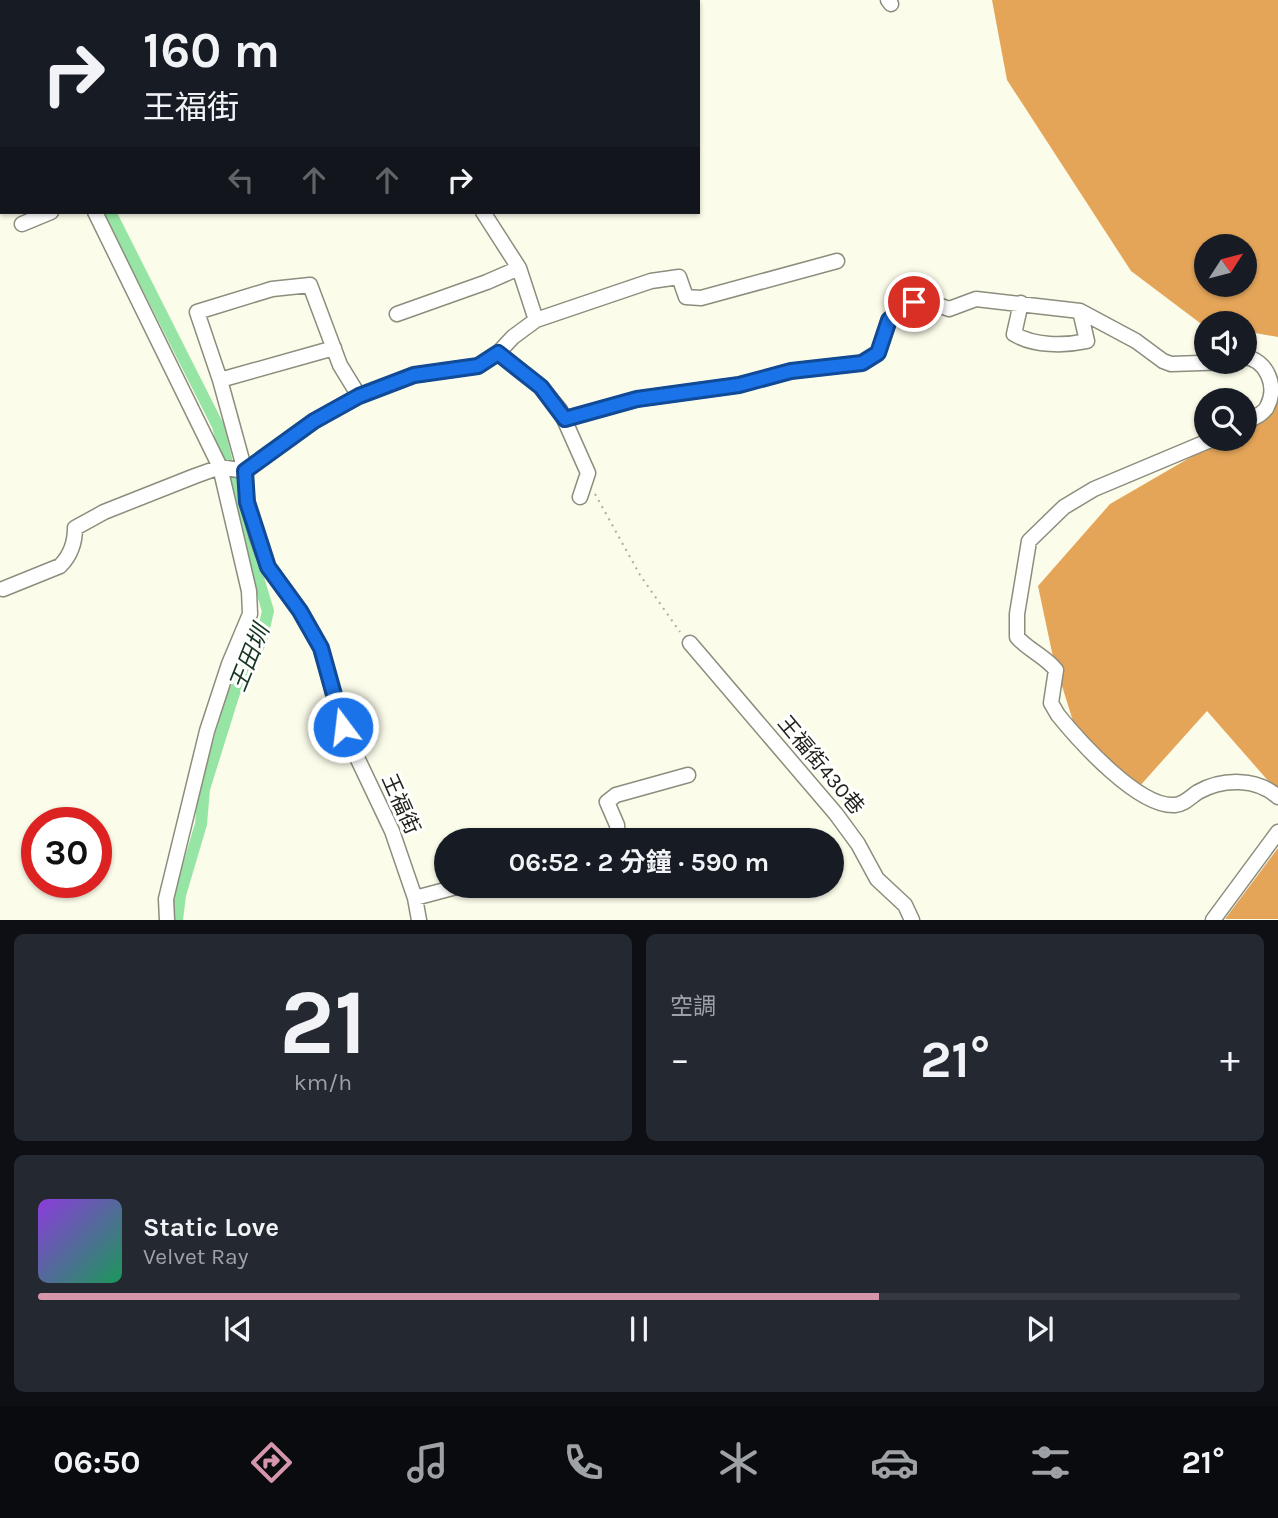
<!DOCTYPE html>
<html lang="zh-TW">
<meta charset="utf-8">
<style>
body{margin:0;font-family:Karla,"Noto Sans TC",sans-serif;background:#242831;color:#f1f3f6;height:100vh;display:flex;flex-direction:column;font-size:26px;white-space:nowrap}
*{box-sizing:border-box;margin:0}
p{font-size:23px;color:#9ea1a6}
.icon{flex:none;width:38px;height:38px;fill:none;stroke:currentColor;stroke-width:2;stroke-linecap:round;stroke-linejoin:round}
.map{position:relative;height:920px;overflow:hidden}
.details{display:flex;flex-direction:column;gap:14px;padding:14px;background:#0d0f14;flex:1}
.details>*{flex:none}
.guide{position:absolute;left:0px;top:0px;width:700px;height:214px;box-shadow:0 2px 5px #0004;background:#171b24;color:#f1f3f6;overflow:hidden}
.needle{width:46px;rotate:54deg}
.buttons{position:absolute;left:1194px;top:234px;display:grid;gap:14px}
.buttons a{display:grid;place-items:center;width:63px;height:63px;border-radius:50%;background:#171b24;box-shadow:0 2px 5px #0004;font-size:35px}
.speed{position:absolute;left:21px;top:807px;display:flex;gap:14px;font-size:35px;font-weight:700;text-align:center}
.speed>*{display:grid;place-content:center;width:91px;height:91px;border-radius:50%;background:#171b24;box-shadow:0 2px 5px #0004;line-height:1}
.speed .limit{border:10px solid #d22;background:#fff;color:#111}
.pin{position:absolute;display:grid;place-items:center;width:60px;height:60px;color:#fff;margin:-30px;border:4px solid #fff;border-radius:50%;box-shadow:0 2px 7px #0007}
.me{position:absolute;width:77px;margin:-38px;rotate:345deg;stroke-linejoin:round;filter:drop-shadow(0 0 5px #0008)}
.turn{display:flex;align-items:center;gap:24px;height:147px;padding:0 28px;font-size:32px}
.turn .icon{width:91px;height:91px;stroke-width:2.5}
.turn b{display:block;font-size:49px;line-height:60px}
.lanes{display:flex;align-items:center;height:66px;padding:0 28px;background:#0003;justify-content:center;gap:35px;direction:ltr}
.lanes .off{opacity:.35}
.big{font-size:52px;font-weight:700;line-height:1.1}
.details .widget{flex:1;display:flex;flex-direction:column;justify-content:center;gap:10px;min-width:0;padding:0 24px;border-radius:10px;background:#242831}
.details .dial{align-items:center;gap:0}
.dial b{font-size:91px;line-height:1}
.song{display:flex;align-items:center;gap:21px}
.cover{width:84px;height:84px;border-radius:10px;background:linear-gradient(135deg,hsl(270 70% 55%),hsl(150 70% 35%))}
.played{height:7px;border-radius:4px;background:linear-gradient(90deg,#d595aa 70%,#363941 70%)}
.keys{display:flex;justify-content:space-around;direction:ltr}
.heat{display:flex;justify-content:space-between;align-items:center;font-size:38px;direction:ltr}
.details .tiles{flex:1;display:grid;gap:14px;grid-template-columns:1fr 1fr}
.widget:last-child{grid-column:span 2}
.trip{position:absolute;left:434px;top:828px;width:410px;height:70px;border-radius:35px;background:#171b24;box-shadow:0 2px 5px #0004;font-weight:700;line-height:70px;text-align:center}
.menu{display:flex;height:112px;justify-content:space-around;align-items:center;background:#090b0e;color:#9ea1a6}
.menu .icon{width:49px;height:49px}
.menu .current{color:#d595aa}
.menu b{font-size:32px;color:#f1f3f6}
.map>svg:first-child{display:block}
</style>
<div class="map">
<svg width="1278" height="920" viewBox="0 0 1278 920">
<rect width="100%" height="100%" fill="#fbfcea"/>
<path fill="#e4a559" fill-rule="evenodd" d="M 992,0 L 1278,0 L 1278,337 L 1244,331 L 1244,324 L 1200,323 L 1131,271 L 1007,80 ZM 1206,247 L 1244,247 L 1244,285 L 1206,285 Z
M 1278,396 L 1278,792 L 1207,711 L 1138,788 L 1077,734 L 1053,657 L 1038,586 L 1110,504 L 1222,439 L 1244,439 L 1244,426 L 1274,409 Z
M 1278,848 L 1278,919 L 1225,919 Z"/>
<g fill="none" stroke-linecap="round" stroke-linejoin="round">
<path stroke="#96e5a5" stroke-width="12" d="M 0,49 L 2,51
M 110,212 L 218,426 L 244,531 L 268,611 L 261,641 L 234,693 L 204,789 L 201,824 L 180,895 L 177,920"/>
<g stroke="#8c8d7d" stroke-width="17">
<path id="minor" d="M 181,0 L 182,2
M 357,0 L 360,2
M 491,0 L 492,2
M 888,0 L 891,4
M 377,2 L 378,0
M 0,61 L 2,63
M 95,212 L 220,467 L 249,591 L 250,614 L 229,664 L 207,731 L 166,899 L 167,920
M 483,212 L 519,268 L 536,320
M 22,224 L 51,212
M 1021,303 L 1014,334 C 1034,346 1064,346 1087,341 L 1080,311
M 397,314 L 487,282 L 519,268
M 498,353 L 541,387 L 560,410 L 588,473 L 580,497
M 1244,357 C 1267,359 1278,387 1267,407 C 1263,415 1252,418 1244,423
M 220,380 L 334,348
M 359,396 L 340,365 L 310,285 L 272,289 L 197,312 L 220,380 L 245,471 L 247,502 L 257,537 L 268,567 L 300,611 L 321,648 L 343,728 L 392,831 L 415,898 L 419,920
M 565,419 L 637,399 L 739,385 L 791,371 L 862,363 L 878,353 L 889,320 L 902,308 L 922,299 L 949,309 L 976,299 L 1080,311 L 1136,341 L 1163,361 L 1171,364 L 1230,362
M 1213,439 L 1094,489 L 1064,507 L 1029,541 L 1017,614 L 1017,637 C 1028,650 1045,656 1056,670 L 1051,703 L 1058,715 C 1080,742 1139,808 1175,805 C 1185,804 1190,797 1198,792 C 1223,778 1257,778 1278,797
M 245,471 L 314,421 L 359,396 L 414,375 L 478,366 L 498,353 L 513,337 L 536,320 L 651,281 L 679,277 L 686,297 L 701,298 L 837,261
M 3,589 L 60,566 C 70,556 75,543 75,528 L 104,512 L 195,476 L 220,467 L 245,471
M 690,643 L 836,814 L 858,844 L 877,879 L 905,905 L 912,920
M 618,840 L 617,825 L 607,802 L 616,795 L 688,775
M 415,898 L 460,886
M 1213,920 L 1278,832"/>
</g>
<path stroke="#adada0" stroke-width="2" stroke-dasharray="2 5" stroke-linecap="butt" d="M 595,494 L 640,575 L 680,632"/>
<use href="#minor" stroke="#fff" stroke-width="14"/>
</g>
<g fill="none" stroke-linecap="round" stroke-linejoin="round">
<g stroke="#114b97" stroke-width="18">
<path id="route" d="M 343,727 L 321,648 L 300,611 L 268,567 L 247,502 L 245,471 L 314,421 L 359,396 L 414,375 L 478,366 L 498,353 L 541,387 L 565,419 L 637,399 L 739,385 L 791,371 L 862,363 L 878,353 L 889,320 L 902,308 L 914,302"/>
</g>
<use href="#route" stroke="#1a73e8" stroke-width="12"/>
</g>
<g text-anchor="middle" stroke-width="6" stroke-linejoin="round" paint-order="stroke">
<g font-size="21" fill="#23231d" stroke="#fff">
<text transform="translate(821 765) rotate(50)" y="7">王福街430巷</text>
<text transform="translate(401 804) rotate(66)" y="7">王福街</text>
</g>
<g font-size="23" font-style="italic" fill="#15361d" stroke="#fff">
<text transform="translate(249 658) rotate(-68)" y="8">王田圳</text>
</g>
</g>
</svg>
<div class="buttons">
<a><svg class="needle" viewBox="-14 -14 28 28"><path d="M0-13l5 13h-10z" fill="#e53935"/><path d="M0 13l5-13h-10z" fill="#9ea1a6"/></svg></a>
<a><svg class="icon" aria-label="sound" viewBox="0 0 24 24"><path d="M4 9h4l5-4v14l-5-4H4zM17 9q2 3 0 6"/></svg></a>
<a><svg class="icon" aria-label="search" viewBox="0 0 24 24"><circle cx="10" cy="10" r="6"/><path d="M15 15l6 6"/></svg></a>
</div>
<div class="speed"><div class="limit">30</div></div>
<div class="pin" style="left:914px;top:302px;background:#d93025"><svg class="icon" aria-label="arrive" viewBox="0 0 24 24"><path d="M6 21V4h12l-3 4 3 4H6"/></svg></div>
<svg class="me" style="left:343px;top:727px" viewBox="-20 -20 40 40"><circle r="17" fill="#1a73e8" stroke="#fff" stroke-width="3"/><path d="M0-11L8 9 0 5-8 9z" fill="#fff"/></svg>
<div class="trip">06:52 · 2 分鐘 · 590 m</div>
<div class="guide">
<div class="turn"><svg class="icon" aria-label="right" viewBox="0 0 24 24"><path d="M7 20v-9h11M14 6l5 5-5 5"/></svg><div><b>160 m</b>王福街</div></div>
<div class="lanes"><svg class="icon off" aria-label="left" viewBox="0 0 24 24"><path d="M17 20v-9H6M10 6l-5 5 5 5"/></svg><svg class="icon off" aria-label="ahead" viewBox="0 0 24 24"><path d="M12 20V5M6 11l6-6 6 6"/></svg><svg class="icon off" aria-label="ahead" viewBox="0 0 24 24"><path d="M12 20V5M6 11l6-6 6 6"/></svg><svg class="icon" aria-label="right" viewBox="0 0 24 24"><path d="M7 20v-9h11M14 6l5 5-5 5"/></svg></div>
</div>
</div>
<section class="details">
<div class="tiles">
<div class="widget dial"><b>21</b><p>km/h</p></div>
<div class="widget"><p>空調</p>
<div class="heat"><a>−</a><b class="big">21°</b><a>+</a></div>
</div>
<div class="widget">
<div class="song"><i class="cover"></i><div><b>Static Love</b><p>Velvet Ray</p></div></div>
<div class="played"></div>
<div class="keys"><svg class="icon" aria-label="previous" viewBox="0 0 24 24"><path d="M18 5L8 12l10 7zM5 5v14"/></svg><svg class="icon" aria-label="pause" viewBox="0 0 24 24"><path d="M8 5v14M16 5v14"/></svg><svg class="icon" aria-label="next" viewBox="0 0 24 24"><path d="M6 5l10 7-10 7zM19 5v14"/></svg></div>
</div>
</div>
</section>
<nav class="menu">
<b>06:50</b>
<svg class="icon current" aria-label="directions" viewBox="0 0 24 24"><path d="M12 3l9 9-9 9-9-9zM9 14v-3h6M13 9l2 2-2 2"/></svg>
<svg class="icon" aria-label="music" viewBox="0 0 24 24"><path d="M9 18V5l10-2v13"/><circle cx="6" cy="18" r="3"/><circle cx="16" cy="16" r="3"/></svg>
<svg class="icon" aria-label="phone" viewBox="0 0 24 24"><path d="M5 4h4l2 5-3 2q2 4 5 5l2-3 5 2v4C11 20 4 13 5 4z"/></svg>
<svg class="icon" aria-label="climate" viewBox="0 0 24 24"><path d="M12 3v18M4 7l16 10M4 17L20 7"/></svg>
<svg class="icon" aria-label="car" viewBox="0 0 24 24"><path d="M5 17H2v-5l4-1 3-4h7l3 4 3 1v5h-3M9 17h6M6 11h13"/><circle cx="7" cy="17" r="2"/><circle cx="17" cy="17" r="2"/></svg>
<svg class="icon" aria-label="filters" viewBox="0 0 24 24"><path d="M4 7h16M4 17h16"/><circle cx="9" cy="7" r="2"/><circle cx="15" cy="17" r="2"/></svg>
<b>21°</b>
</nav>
